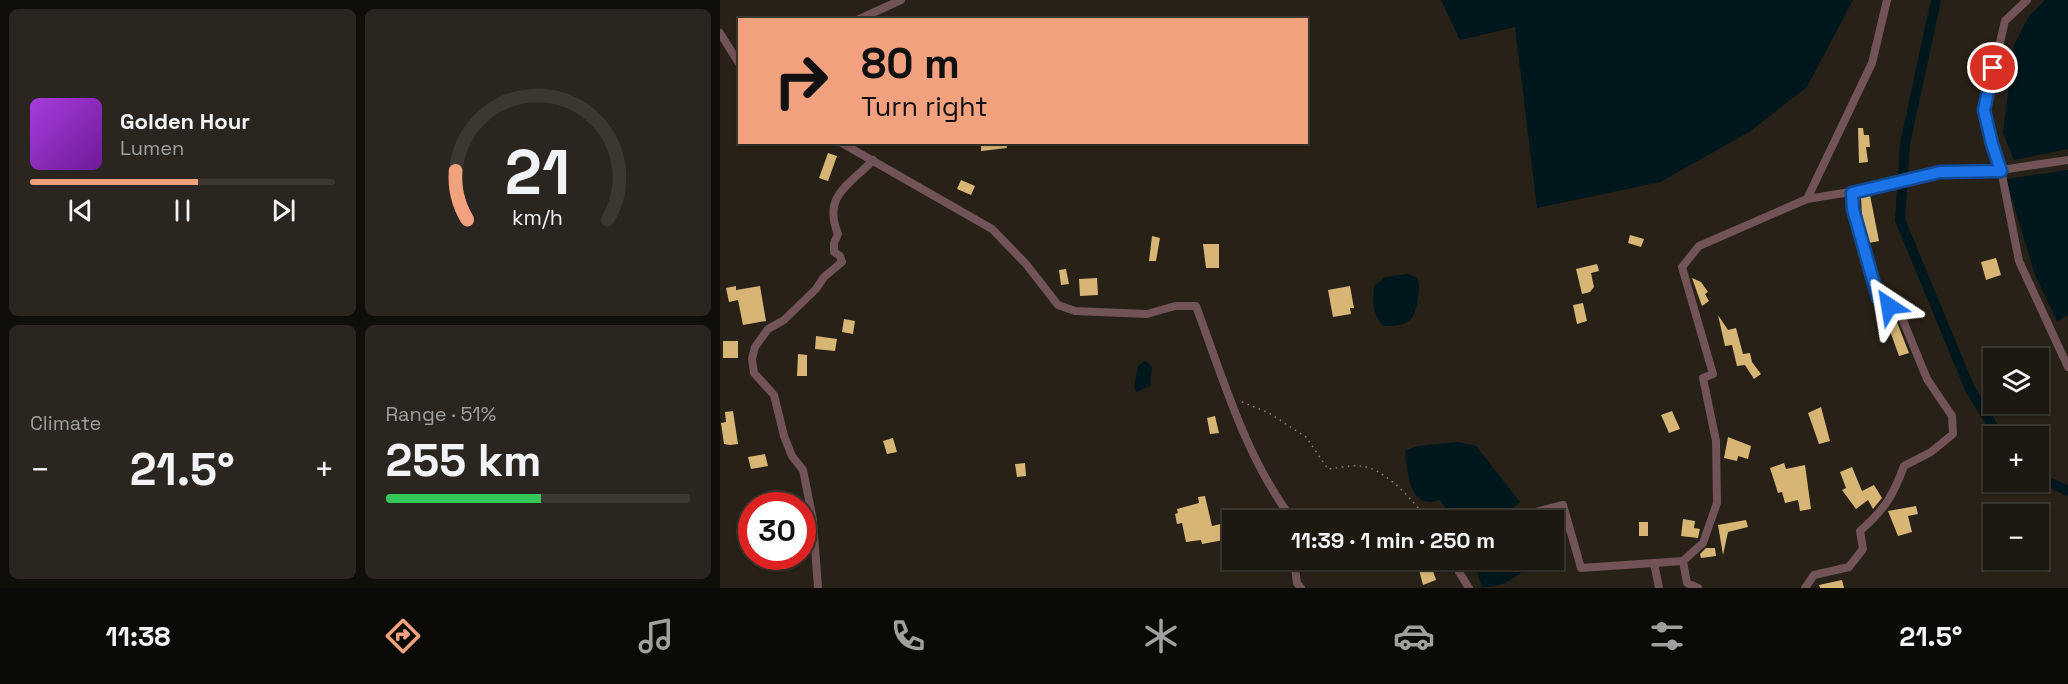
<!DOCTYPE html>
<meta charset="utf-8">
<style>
body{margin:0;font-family:"Space Grotesk",sans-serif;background:#2a261f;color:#f1f3f6;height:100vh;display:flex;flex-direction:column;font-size:22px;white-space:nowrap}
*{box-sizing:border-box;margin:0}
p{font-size:20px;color:#a0a09f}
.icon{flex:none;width:33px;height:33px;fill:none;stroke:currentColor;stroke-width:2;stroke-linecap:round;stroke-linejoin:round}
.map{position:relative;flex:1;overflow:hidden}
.panel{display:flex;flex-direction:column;gap:9px;padding:9px;background:#100e09;width:720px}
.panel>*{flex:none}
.guide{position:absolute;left:18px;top:18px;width:570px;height:126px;border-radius:0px;box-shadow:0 2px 4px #0004,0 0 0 2px #3b3831;background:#f2a17e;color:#111;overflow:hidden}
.fabs{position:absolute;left:1263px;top:348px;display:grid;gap:12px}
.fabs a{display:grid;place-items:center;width:66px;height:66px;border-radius:0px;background:#1d1911;box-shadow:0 2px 4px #0004,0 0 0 2px #3b3831;font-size:30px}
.speed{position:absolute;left:18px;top:492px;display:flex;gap:12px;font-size:30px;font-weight:700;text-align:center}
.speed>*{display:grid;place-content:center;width:78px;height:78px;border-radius:50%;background:#1d1911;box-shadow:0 2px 4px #0004,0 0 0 2px #3b3831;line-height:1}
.speed .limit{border:9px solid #d22;background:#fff;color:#111}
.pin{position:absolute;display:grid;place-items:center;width:51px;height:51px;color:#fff;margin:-26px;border:3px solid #fff;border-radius:50%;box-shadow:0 2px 6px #0007}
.me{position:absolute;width:66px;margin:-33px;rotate:327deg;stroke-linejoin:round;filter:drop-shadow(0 0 4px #0008)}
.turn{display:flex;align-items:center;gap:21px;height:126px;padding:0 24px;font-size:27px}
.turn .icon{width:78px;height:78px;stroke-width:2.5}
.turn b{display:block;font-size:42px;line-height:51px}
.big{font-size:45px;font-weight:700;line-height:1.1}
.panel .widget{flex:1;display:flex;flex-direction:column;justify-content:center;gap:9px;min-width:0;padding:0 21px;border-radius:9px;background:#2a261f}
.panel .dial{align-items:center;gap:0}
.dial svg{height:156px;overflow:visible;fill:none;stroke:#3b3831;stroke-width:7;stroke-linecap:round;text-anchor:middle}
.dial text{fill:#f1f3f6;stroke:none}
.song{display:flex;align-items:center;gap:18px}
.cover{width:72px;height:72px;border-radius:9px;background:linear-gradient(135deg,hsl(280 70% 55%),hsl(280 70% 35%))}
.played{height:6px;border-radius:3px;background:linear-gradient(90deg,#f2a17e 55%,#3b3831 55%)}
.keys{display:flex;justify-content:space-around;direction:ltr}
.heat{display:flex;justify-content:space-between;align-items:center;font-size:33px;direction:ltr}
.charge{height:9px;border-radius:4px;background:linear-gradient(90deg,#34c759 51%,#3b3831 0)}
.panel .tiles{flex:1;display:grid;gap:9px;grid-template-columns:repeat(2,1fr)}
.trip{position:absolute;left:502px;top:510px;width:342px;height:60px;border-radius:0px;background:#1d1911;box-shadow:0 2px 4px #0004,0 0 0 2px #3b3831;font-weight:700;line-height:60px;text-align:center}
.tab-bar{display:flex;height:96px;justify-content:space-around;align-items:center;background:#0c0a07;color:#a0a09f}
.tab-bar .icon{width:42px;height:42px}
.tab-bar .selected{color:#f2a17e}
.tab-bar b{font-size:27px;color:#f1f3f6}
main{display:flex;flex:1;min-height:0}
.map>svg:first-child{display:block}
</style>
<main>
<section class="panel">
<div class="tiles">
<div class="widget">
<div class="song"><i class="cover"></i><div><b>Golden Hour</b><p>Lumen</p></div></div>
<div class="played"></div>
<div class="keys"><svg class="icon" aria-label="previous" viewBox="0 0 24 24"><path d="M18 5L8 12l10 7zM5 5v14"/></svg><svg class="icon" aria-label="pause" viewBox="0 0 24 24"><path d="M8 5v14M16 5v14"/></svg><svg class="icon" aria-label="next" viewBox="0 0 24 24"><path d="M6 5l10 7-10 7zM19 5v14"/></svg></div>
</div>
<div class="widget dial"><svg viewBox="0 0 100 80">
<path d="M14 69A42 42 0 1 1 86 69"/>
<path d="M14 69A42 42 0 0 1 8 44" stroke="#f2a17e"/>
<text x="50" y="56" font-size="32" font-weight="700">21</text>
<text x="50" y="72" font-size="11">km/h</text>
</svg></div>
<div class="widget"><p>Climate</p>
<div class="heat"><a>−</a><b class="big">21.5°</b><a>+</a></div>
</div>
<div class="widget"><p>Range · 51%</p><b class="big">255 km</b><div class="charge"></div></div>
</div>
</section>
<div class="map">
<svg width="1348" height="588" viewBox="0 0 1348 588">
<rect width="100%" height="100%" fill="#272117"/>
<path fill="#00171d" d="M 721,0 L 1133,0 L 1087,87 L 1029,132 L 940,182 L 817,208 L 795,27 L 740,40 Z
M 1325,0 L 1348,0 L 1348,149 L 1294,160 L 1283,133 L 1294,45 L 1309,16 Z
M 1348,170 L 1348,315 L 1337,321 L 1315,275 L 1286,179 Z
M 688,274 L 696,277 C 700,283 699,288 698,296 C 695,321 690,326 664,326 C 652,315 653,301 654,286 L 665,277 Z
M 425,361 L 432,367 L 430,386 L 417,392 L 414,388 L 418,366 Z
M 738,442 L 756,446 L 800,502 C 782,518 758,520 734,520 L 720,500 C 716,500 713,502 710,502 C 688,502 687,466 685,451 L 698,446 Z
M 753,560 L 815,560 C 799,574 787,588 762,587 Z"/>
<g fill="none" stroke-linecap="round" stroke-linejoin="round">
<path stroke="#00171d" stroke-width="10" d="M 1216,0 L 1185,144 L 1180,220 L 1250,389 L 1279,436
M 1318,477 L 1348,491"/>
</g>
<path fill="#d7b675" d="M 1138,128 L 1143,128 L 1144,135 L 1149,135 L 1150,147 L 1146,147 L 1148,162 L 1139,163 Z
M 261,142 L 286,142 L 287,148 L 261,151 Z
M 108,153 L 117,156 L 108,181 L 99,178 Z
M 241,180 L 255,186 L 251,195 L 237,189 Z
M 1150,195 L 1159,241 L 1149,243 L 1142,218 L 1141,197 Z
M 910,235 L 924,239 L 921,247 L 908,243 Z
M 432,236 L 440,238 L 436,261 L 429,261 Z
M 483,244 L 499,244 L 499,268 L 486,268 Z
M 1276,258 L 1281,275 L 1266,280 L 1261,262 Z
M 877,264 L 879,271 L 871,273 L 874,287 L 870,292 L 862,294 L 856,269 Z
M 346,269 L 349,284 L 341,285 L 339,270 Z
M 377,278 L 378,295 L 360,296 L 359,279 Z
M 972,278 L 981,282 L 988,292 L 985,294 L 989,301 L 982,306 Z
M 16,286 L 16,290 L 40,286 L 46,321 L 23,325 L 18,300 L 9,302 L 6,288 Z
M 630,286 L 634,308 L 630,308 L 631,314 L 613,317 L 608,290 Z
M 863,303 L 867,321 L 857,324 L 853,305 Z
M 998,315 L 1008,330 L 1016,328 L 1023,354 L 1030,353 L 1032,362 L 1041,374 L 1034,379 L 1025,365 L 1017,366 L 1012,345 L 1005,346 Z
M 1175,317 L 1189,353 L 1179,356 L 1166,320 Z
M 124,319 L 135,321 L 133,334 L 122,332 Z
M 96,336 L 117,339 L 115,351 L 95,349 Z
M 3,341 L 18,341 L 18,358 L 3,358 Z
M 78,354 L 87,355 L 87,376 L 77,376 Z
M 1101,407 L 1110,441 L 1099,444 L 1088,413 Z
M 13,411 L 18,444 L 10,445 L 4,444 L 1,423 L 6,422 L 5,412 Z
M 952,411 L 960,429 L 949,433 L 941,415 Z
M 495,416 L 499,433 L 490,434 L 487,418 Z
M 1008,437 L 1031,446 L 1028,459 L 1018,456 L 1017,461 L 1004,458 Z
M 173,438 L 177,452 L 167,454 L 163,441 Z
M 45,454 L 48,466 L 31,469 L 28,457 Z
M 305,463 L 306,476 L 297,477 L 295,464 Z
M 1064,463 L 1066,469 L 1085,465 L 1091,509 L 1080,511 L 1078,500 L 1065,503 L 1062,492 L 1058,493 L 1050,468 Z
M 1132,467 L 1142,491 L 1154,485 L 1162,498 L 1153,509 L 1148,500 L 1136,509 L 1122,490 L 1126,488 L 1120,472 Z
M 485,496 L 492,526 L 505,523 L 509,539 L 482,544 L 481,540 L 466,542 L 462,523 L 457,524 L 455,514 L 458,513 L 457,509 L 479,503 L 478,497 Z
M 1196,506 L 1198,514 L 1188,516 L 1192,532 L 1178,536 L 1168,511 Z
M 963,519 L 975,521 L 974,528 L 980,529 L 978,538 L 961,536 Z
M 1026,520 L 1028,527 L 1008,532 L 1003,555 L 998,525 Z
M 919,522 L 928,522 L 928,536 L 919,536 Z
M 986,548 L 995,548 L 996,556 L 981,558 L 980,554 Z
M 706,560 L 706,563 L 710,562 L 716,580 L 703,585 L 697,562 Z
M 1122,580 L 1124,588 L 1100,588 L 1099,585 Z"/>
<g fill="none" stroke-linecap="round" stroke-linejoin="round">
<path stroke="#878279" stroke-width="1.5" stroke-dasharray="1.5 4.5" stroke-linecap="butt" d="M 522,402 L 549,413 L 586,437 L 608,469 C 618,468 630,465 640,466 C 664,467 695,502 707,520"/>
<path stroke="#725357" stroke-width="8" d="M 1307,0 L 1285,21 L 1264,110 L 1272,144 L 1281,170 L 1299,261 L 1348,367
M 137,20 L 181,0
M 0,33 L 20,65
M 120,142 L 272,229 L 306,264 L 338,305 L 355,311 L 427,314 L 455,306 L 476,306 C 503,378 526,459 573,520
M 1087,199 L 1152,63 L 1167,0
M 784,520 L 843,505 L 861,568 L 934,563 L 939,588
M 574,560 L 577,583 L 581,588
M 736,560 L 739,572 L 749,588
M 963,561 L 967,583 L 978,588
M 934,563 L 963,561 L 983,543 L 997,503 L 996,441 L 983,378 L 993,374 L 962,267 L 979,246 L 1087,199 L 1155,188 L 1220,172 L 1281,170 L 1348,160
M 98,588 L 93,520 L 83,470 L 72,456 L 64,436 L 54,395 L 34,373 L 32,359 L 35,347 L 48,329 L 64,320 L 96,289 L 104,277 L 122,262 L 120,256 L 114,252 L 114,243 L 118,234 C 102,195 130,185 153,160
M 1085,588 L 1094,575 L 1129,567 L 1143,549 L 1140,531 C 1165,509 1173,496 1184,466 L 1211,452 L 1233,434 L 1232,416 L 1207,379 L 1180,313 L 1158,298 L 1133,209 L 1132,193"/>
</g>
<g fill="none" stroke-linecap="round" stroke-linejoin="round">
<g stroke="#114b97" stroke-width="15">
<path id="route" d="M 1169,306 L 1158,298 L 1133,209 L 1132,193 L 1220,172 L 1281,171 L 1272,144 L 1264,110 L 1273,68"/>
</g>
<use href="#route" stroke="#1a73e8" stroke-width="10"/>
</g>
</svg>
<div class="fabs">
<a><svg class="icon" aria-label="layers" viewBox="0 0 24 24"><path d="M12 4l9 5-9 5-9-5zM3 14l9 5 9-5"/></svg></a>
<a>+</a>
<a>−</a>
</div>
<div class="speed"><div class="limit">30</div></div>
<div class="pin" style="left:1273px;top:68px;background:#d93025"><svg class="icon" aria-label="arrive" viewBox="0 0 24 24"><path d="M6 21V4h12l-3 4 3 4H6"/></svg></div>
<svg class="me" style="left:1169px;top:306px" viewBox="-20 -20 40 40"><path d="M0-17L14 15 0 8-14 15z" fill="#1a73e8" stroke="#fff" stroke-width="4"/></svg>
<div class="trip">11:39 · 1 min · 250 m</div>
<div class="guide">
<div class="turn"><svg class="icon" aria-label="right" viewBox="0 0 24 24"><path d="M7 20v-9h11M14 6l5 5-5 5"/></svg><div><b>80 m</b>Turn right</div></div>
</div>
</div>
</main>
<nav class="tab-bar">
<b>11:38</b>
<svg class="icon selected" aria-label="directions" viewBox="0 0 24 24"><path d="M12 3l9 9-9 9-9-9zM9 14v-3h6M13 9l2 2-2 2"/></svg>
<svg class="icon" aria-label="music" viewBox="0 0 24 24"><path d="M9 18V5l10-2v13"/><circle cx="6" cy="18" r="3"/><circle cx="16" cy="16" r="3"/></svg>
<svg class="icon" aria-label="phone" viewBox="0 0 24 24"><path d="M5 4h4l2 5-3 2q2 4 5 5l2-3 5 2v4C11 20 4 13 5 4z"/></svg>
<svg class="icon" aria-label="climate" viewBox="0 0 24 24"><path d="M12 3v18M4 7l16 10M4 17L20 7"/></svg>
<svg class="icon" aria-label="car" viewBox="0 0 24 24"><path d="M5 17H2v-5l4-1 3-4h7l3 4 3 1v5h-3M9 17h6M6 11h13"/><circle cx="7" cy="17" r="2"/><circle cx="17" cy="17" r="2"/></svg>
<svg class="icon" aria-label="filters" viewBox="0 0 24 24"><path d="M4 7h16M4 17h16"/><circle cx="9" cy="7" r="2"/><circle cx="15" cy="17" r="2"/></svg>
<b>21.5°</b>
</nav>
